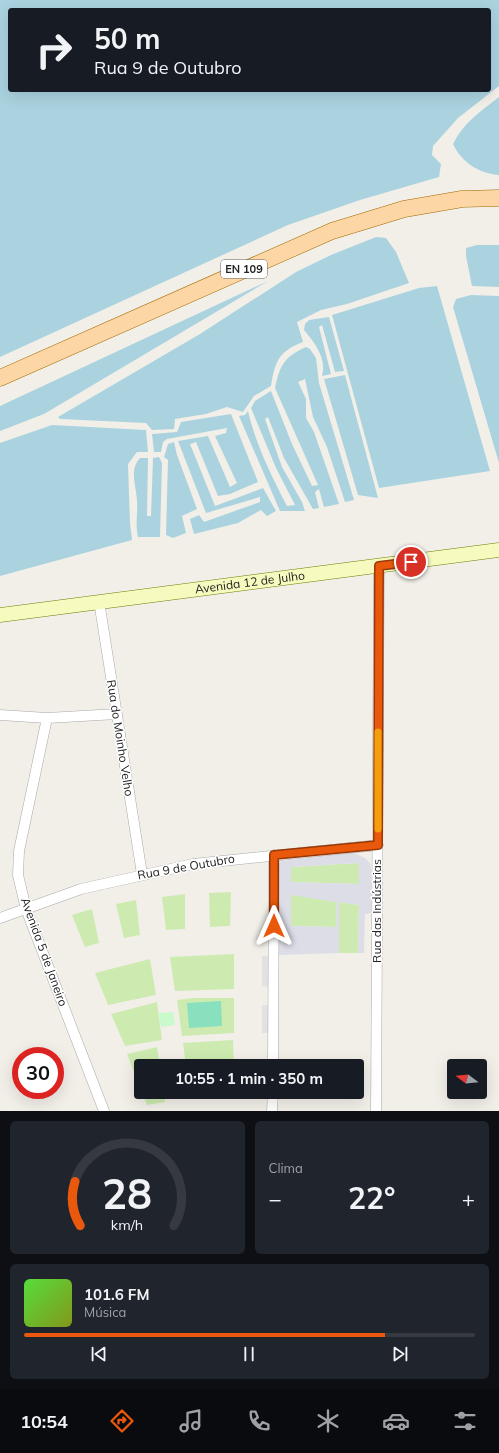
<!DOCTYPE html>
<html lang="pt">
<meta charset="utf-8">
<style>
body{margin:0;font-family:Mulish,sans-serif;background:#20242c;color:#f1f3f6;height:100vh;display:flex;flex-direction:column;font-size:15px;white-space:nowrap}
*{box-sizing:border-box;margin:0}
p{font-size:13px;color:#9ea1a6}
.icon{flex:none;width:22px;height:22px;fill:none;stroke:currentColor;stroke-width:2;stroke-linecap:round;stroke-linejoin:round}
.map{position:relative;height:1111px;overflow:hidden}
.drawer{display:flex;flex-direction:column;gap:10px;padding:10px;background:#0d0f14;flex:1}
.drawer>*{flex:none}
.hud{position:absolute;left:8px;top:8px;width:483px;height:84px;border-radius:4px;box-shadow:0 4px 16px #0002;background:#171b24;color:#f1f3f6;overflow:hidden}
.needle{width:26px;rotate:286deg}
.controls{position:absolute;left:447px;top:1059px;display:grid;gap:8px}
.controls a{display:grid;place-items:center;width:40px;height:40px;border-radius:4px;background:#171b24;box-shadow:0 4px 16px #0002;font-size:20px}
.speed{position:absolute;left:12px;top:1047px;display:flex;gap:8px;font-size:20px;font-weight:700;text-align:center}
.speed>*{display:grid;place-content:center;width:52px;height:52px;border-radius:50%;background:#171b24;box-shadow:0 4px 16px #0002;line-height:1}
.speed .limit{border:6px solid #d22;background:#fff;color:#111}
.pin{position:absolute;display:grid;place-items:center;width:34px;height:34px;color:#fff;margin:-17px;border:2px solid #fff;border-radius:50%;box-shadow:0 1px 4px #0007}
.me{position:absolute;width:44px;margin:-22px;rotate:0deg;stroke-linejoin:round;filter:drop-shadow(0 0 3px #0008)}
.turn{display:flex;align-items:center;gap:14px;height:84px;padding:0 20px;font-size:18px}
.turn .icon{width:52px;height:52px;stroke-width:2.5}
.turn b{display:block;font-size:28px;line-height:34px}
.big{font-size:30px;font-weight:700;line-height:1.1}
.drawer .widget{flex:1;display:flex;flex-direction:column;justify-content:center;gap:6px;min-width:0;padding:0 14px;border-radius:6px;background:#20242c}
.drawer .dial{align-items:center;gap:0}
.dial svg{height:104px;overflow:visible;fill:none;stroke:#363941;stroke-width:7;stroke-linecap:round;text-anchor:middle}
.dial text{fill:#f1f3f6;stroke:none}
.song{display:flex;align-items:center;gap:12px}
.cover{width:48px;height:48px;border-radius:6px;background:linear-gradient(135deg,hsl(110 70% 55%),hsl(70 70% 35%))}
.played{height:4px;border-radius:2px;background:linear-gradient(90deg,#ea580c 80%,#363941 80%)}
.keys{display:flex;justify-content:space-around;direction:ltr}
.heat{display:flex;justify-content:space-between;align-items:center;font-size:22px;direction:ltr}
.drawer .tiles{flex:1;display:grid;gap:10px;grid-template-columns:1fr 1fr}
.widget:last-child{grid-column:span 2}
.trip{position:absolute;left:134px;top:1059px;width:230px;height:40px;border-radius:4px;background:#171b24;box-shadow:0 4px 16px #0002;font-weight:700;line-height:40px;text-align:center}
.dock{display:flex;height:64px;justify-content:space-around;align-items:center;background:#090b0e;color:#9ea1a6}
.dock .icon{width:28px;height:28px}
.dock .active{color:#ea580c}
.dock b{font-size:18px;color:#f1f3f6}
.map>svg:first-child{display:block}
</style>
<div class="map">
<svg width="499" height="1111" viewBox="0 0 499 1111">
<rect width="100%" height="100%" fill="#f2efe9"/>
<path fill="#cdebb0" d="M 359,863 L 359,884 L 291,882 L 291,867 Z
M 231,892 L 230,926 L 210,927 L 209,893 Z
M 185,894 L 185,929 L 166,930 L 162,897 Z
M 291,894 L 336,902 L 336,927 L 291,926 Z
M 136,900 L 140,935 L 124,938 L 116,904 Z
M 339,902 L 359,905 L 358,953 L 339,953 Z
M 92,909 L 99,943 L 85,947 L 72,915 Z
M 234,954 L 234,989 L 175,991 L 170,957 Z
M 150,959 L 156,995 L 108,1005 L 95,973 Z
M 193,998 L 234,998 L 234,1033 L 182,1036 L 177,1000 Z
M 157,1002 L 162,1040 L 125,1046 L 111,1014 Z
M 233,1040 L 234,1066 L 186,1066 L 183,1043 Z
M 157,1047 L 160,1066 L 141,1066 L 141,1090 L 127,1054 Z
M 142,1092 L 164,1092 L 165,1102 L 147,1105 Z
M 190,1092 L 234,1092 L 234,1099 L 191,1099 Z"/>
<path fill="#c8facc" d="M 173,1012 L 175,1025 L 161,1027 L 159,1013 Z"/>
<path fill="#88e0be" d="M 221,1001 L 222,1026 L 189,1028 L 187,1003 Z"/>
<path fill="#e2e2e2" d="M 262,956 L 268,956 L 268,987 L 262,986 Z
M 262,1005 L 268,1005 L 268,1033 L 262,1033 Z"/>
<path fill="#dddde8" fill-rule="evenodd" d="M 354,853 L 365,858 L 370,863 L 371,869 L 371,913 L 365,914 L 364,953 L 358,953 L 359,905 L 339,902 L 339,953 L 279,955 L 279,866 L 281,861 ZM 359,863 L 359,884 L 291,882 L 291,867 ZM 291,895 L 336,902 L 336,927 L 291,926 Z"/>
<path fill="#aad3df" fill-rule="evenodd" d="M 0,0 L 499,0 L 499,86 L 458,118 L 433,146 L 432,155 L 441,164 L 439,177 L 360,200 L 288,225 L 0,357 ZM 10,10 L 489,10 L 489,90 L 10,90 Z
M 499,97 L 499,175 C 480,174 461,162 453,144 C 463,123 481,111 499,97 Z
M 376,237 L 386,238 L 396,252 L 409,283 L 347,304 L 321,310 L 297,322 L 303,342 C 279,351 275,361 271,386 L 254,396 L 243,412 L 227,407 L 206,414 L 175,419 L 174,429 L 152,430 L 146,423 L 60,419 L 58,417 L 200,334 L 296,272 L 331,255 Z
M 477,245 L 499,245 L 499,287 L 472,286 L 466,256 L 466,248 Z
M 268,281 L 44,414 L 0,431 L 0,406 Z
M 437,286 L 490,471 L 379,488 L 332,315 L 419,288 Z
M 471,295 L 499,296 L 499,463 L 453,307 L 456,299 Z
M 329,317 L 344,371 L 335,372 L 322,325 L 319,327 L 331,374 L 322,376 C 327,359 315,343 304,330 L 305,324 L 309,320 Z
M 306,347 L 310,349 L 316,358 L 319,383 L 354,500 L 345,502 L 327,447 L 313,417 L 305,379 L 298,382 L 306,399 L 306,418 L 314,432 L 339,504 L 324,507 L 319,489 L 315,492 L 319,508 L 313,509 L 284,458 L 268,417 L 265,419 L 282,467 L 302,502 L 305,511 L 280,511 L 239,416 L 245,415 L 248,411 C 256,445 271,475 287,506 L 295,505 L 276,468 L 251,408 L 255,401 L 271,391 L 292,444 L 312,486 L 318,485 L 275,388 C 280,365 284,357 306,347 Z
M 345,375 L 378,498 L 358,495 L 324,379 Z
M 231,414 L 258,482 L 230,494 L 218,496 L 196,442 L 190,444 L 215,506 L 263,488 L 276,511 L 267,516 L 261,510 L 238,523 L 194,534 L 190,519 L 199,515 L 204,522 L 260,502 L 260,497 L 206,513 L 178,441 L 208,436 L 230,487 L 237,483 L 215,436 L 226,433 L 227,428 L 167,439 L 163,442 L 161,452 L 154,452 L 152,434 L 177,432 L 181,422 Z
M 52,425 L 146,430 L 148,452 L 137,452 L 128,464 L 130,523 L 132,540 L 0,576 L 0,443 Z
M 174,442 L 177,455 L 197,509 L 182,516 L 186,533 L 173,538 L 166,535 L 168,460 L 164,457 L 168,444 Z
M 159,457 L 162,463 L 160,537 L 138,537 C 135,524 138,513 137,500 C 136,485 129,470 140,458 L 148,458 L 147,516 L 151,516 L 153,458 Z"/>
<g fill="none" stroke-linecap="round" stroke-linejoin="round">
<g stroke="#a9a9a9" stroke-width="11">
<path id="minor" d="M 99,601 L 142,874
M 0,715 L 47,718 L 117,714
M 47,718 L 19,851 L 18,875 L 26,909 L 104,1111
M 0,918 L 81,889 L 193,864 L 378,845
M 273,1066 L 274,855
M 272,1111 L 273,1092
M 376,1111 L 379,566"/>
</g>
<g stroke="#707d05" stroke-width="15">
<g id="secondary">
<path id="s1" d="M 0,615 L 499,550"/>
</g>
</g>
<g stroke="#a06b00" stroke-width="17">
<path id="primary" d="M 0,378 L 332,231 L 404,209 L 462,199 L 499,198"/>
</g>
<use href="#minor" stroke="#fff" stroke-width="10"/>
<use href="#secondary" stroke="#f7fabf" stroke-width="14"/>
<use href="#primary" stroke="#fcd6a4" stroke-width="16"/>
</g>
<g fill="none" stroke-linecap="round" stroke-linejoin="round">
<g stroke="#983908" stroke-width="10">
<path id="route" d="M 274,926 L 274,855 L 378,845 L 379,566 L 411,562"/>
</g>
<use href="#route" stroke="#ea580c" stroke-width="7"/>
<path stroke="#f59e0b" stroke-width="7" d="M 378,829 L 378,732"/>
</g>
<g text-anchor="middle" stroke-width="3" stroke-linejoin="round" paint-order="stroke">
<rect fill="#fff" stroke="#646464" stroke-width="1" x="221" y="260" width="46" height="18" rx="3"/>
<g font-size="11" font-weight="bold" fill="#222">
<text x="244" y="273">EN 109</text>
</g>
<g font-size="12" fill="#222" stroke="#fff">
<text dy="4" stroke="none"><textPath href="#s1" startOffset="252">Avenida 12 de Julho</textPath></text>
<text transform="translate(120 738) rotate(81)" y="4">Rua do Moinho Velho</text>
<text transform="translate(186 867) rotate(-10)" y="4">Rua 9 de Outubro</text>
<text transform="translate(377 911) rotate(-90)" y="4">Rua das Indústrias</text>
<text transform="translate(44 952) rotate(70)" y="4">Avenida 5 de Janeiro</text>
</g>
</g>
</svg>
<div class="controls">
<a><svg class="needle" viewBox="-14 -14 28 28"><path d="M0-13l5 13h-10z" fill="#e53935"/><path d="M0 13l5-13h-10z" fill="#9ea1a6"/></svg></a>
</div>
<div class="speed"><div class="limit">30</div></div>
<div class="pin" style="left:411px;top:562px;background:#d93025"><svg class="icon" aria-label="arrive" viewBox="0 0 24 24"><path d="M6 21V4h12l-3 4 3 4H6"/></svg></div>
<svg class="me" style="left:274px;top:926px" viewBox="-20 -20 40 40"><path d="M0-17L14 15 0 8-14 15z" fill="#ea580c" stroke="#fff" stroke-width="4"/></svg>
<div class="trip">10:55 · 1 min · 350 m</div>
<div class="hud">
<div class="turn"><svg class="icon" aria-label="right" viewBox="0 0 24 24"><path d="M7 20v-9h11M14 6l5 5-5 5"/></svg><div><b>50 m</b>Rua 9 de Outubro</div></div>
</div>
</div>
<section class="drawer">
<div class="tiles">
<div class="widget dial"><svg viewBox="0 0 100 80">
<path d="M14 69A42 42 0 1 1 86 69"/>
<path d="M14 69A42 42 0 0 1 10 35" stroke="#ea580c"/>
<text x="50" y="56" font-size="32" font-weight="700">28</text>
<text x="50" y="72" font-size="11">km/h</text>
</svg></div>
<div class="widget"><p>Clima</p>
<div class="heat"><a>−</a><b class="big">22°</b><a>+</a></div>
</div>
<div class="widget">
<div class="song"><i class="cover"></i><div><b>101.6 FM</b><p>Música</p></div></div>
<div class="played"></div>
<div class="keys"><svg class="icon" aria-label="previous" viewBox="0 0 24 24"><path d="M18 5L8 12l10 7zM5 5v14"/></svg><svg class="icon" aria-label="pause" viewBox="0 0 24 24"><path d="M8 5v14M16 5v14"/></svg><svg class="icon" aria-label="next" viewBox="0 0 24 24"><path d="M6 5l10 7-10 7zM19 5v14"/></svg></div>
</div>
</div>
</section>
<nav class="dock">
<b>10:54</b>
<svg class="icon active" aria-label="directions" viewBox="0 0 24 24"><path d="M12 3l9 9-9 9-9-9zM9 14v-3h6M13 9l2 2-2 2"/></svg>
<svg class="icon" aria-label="music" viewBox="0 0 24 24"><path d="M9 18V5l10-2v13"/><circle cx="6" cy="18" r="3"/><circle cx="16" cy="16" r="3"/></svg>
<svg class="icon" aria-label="phone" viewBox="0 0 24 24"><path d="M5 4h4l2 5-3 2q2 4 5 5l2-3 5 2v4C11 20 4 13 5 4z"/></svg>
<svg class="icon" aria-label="climate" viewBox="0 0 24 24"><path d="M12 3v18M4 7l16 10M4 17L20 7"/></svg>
<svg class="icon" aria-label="car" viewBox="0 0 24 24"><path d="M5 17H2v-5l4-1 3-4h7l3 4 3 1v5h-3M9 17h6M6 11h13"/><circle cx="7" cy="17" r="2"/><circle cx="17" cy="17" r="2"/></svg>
<svg class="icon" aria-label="filters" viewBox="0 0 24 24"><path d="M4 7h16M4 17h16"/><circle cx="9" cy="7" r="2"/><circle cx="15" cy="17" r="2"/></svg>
</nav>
